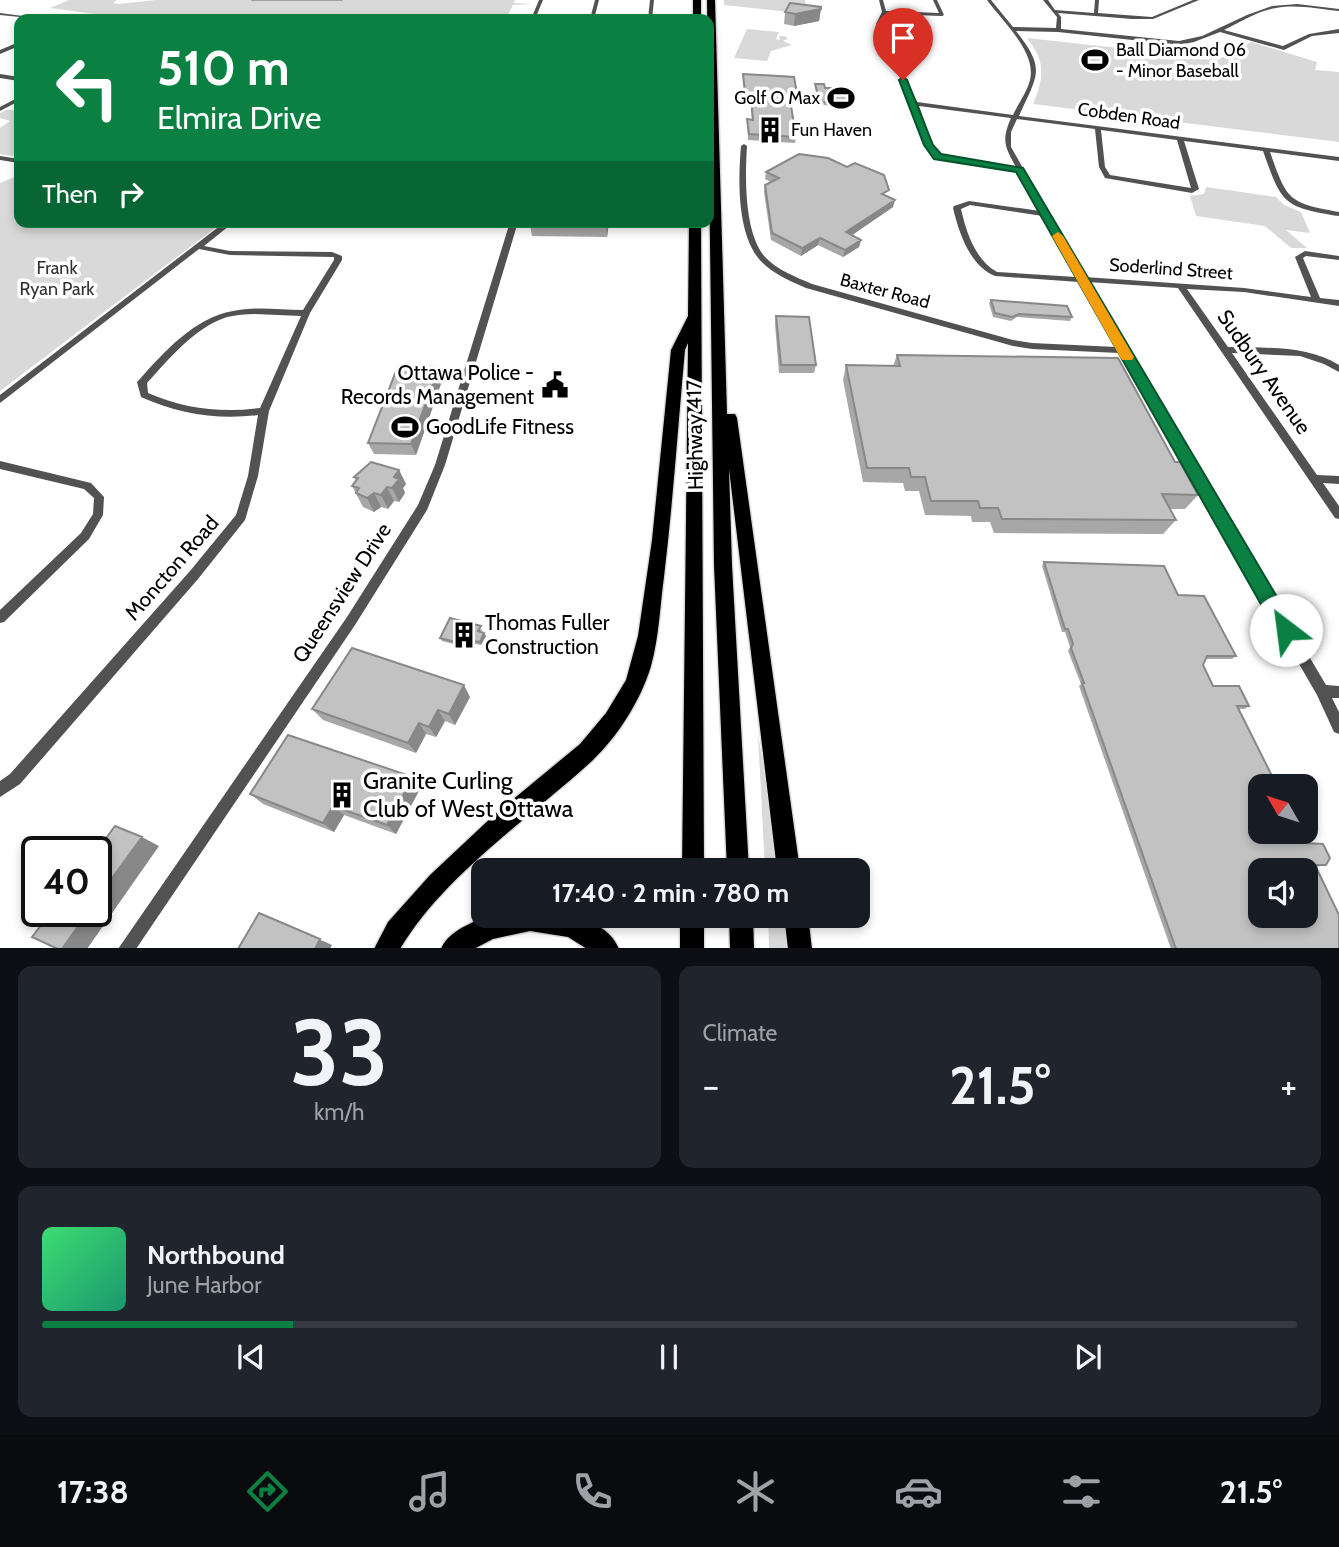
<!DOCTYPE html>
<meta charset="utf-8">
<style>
body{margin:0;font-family:Cabin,sans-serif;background:#20242c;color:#f1f3f6;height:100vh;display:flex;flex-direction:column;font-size:26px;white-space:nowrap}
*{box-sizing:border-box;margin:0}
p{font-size:23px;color:#9ea1a6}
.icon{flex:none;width:38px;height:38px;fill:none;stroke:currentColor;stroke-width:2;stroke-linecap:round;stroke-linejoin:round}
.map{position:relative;height:948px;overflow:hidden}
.sheet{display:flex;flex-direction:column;gap:18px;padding:18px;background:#0d0f14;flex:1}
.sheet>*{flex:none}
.banner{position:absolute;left:14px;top:14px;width:700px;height:214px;border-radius:14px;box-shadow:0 4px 10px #0003;background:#0b8043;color:#fff;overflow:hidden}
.needle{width:46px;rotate:309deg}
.buttons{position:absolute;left:1248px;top:774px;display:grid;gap:14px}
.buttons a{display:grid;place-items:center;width:70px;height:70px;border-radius:14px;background:#171b24;box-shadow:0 4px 10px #0003;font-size:35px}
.speed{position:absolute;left:21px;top:836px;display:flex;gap:14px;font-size:35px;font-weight:700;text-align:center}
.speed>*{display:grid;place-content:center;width:91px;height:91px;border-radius:50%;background:#171b24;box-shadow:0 4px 10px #0003;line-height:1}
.speed .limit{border:4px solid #111;border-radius:10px;background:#fff;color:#111}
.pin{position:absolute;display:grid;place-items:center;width:60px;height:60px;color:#fff;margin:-72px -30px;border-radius:50% 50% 50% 0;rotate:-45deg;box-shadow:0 0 7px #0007}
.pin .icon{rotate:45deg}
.me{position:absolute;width:77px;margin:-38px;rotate:330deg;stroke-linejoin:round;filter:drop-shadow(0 0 5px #0008)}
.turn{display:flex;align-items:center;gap:24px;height:147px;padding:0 28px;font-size:32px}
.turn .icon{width:91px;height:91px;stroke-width:2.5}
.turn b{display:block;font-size:49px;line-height:60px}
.then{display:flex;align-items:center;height:66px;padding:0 28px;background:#0003;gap:14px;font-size:26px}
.big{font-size:52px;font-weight:700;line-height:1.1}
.sheet .tile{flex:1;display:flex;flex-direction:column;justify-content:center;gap:10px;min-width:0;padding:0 24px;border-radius:14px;background:#20242c}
.sheet .dial{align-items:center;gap:0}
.dial b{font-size:91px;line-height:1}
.song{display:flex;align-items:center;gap:21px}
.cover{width:84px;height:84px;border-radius:10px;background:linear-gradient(135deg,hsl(140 70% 55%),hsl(160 70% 35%))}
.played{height:7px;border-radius:4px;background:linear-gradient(90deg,#0b8043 20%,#363941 20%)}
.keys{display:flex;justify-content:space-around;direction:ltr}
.heat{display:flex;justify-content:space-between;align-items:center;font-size:38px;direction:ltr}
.sheet .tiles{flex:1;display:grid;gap:18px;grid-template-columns:1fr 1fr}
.tile:last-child{grid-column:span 2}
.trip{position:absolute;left:471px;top:858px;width:399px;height:70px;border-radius:14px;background:#171b24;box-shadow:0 4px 10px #0003;font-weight:700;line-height:70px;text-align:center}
.tab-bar{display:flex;height:112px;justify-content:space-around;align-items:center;background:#090b0e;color:#9ea1a6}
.tab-bar .icon{width:49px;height:49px}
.tab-bar .current{color:#0b8043}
.tab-bar b{font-size:32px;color:#f1f3f6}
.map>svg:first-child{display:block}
</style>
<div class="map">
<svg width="1339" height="949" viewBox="0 0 1339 949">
<rect width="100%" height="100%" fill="#fff"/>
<path fill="#d9d9d9" d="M 69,0 L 117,0 L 113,3 L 118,4 L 156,0 L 515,0 L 514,3 L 533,4 L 513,5 L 506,19 L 132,19 L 50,8 Z
M 724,0 L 805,0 L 807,14 L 724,5 Z
M 747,29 L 779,32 L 776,39 L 780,40 L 779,36 L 785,36 L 788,39 L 783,41 L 792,45 L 771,51 L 767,61 L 734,58 Z
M 1027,38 L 1219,59 L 1251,42 L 1317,62 L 1315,70 L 1339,72 L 1339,142 L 1033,104 C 1044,78 1046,61 1027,38 Z
M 6,110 L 19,110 L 19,157 L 0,154 L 0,128 L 10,121 L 0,118 L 0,113 Z
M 19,175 L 19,222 L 223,222 L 0,391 L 0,183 Z
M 1206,187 L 1276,197 L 1284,205 L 1301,212 L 1310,233 L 1286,230 L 1307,248 L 1291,248 L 1265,226 L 1196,216 L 1190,196 L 1204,194 Z
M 758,734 L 778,853 L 780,870 L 765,870 Z
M 768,915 L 785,915 L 790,948 L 769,948 Z"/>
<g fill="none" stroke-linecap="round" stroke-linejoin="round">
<path stroke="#a0a0a0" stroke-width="2" d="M 252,0 L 342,0"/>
<g stroke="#dbdbdb" stroke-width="3">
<path id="highway" d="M 693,0 L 701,0 L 701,19 L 693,19 Z
M 707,0 L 715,0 L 727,414 L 735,414 L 737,418 L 800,870 L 777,870 L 729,469 L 732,565 L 749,870 L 727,870 L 714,565 Z
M 689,222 L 701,222 L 704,870 L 682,870 L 688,343 L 685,350 C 678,426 673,502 664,577 C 660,606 659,638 651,666 C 641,700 618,736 593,760 C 530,818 444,875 400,949 L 374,949 L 388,922 L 430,875 L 494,815 L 580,744 L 606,713 L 626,680 L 638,636 L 652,540 L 671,350 L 688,316 Z
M 490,915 C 528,915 601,905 619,949 L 587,949 L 568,937 L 530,931 L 493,939 L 474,949 L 441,949 C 448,931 473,922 490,915 Z
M 680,915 L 704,915 L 704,949 L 680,949 Z
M 729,915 L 753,915 L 754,949 L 730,949 Z
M 784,915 L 808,915 L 812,949 L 788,949 Z"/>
</g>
<path fill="#525252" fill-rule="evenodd" d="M 539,0 L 543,0 L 535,19 L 531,19 Z
M 595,0 L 599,0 L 594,19 L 590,19 Z
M 650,0 L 654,0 L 652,19 L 648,19 Z
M 879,0 L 883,0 L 886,11 L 939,13 L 933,0 L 937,0 L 944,15 L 942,16 L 886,14 L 882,24 L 917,102 L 1013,115 C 1018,104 1027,92 1030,80 C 1037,52 1002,21 987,0 L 991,0 L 1013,27 L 1056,28 L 1057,17 L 1043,0 L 1048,0 L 1055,10 L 1094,13 L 1095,0 L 1099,0 L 1098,13 L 1152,17 L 1193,0 L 1199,0 L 1153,19 L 1132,19 L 1058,13 L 1061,17 L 1061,29 L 1179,41 L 1202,36 L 1247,15 L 1272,6 L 1297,4 L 1339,9 L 1339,11 C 1319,9 1297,4 1276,8 C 1257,11 1241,22 1224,30 L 1283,46 L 1309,34 L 1339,29 L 1339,33 L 1312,36 L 1284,50 L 1220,32 L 1194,42 L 1179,45 L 1058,32 L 1016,31 C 1046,69 1038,74 1019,116 L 1339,157 L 1339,161 L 1270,152 C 1287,200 1288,203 1339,212 L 1339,216 C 1283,207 1282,204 1263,151 L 1184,141 L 1199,189 L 1192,193 L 1105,178 L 1099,167 L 1095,129 L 1017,119 L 1011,132 L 1011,147 L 1085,277 L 1244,288 L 1311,297 L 1295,257 L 1305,251 L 1339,256 L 1339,260 L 1306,256 L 1303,258 L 1320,298 L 1339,300 L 1339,306 L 1244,292 L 1187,289 L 1228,347 C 1265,348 1306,345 1339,365 L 1339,372 L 1324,364 L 1300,356 L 1232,353 L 1317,475 L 1339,476 L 1339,484 L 1323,483 L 1339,506 L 1339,519 L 1335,518 L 1178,288 L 1088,282 L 1326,685 L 1339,686 L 1339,698 L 1332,698 L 1339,712 L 1339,734 L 1334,732 L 1317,695 L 1119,353 L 1032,349 L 1013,346 L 806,288 C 790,281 771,273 759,259 C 737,233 738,179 741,146 L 744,144 L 747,146 C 745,177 744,233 765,257 C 777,270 796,277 812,284 L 1013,340 L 1032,343 L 1116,347 L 1079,282 L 995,276 C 970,266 959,233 953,208 L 954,206 L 969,201 L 1040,211 L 1018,172 L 946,161 L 930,153 L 912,104 L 876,24 L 882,12 ZM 919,106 L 1011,118 C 1001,141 1005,147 1016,167 L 948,157 L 935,151 ZM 1101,130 L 1177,140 L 1191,188 L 1110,175 L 1105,167 ZM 970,205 L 1043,216 L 1076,277 L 997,272 C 975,260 966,231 961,209 Z
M 0,13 L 38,18 L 40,19 L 0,15 Z
M 19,42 L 19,46 L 0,54 L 0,50 Z
M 0,74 L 19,77 L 19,81 L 0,78 Z
M 19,97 L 19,101 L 0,111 L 0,107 Z
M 0,156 L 19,159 L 19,163 L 0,160 Z
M 225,222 L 234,222 L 204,246 L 230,251 L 332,252 L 342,256 L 342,260 L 310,313 L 269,411 L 258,476 L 245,520 L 198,579 L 20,784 L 0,797 L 0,781 L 10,774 L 190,571 L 236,515 L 248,476 L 258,415 C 218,420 178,414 141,397 L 137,382 L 139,380 C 164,352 194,318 233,311 C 256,306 280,310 303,310 L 334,260 L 334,257 L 230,255 L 199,249 L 0,403 L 0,395 ZM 255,314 L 301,316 L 260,408 C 222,413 184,409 148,393 L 147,383 C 169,359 195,327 227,317 C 236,315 246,314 255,314 Z
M 510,222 L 518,222 L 445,465 L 427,510 L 355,625 L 136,949 L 118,949 L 347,617 L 418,505 L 435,465 Z
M 0,461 L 91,483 L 104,497 L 103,515 L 89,539 L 4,622 L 0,623 L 0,610 L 81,533 L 93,514 L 94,498 L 84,489 L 0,469 Z"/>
<use href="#highway" fill="#000" fill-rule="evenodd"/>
</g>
<path fill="#a7a7a7" d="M 821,7 L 819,21 L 794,26 L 784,24 L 785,12 Z
M 743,74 L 797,93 L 796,99 L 790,99 L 796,137 L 795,143 L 748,140 L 747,119 L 752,120 L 750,98 L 744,98 Z
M 815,84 L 851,103 L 850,106 L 819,105 L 815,87 Z
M 766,172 L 887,197 L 893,207 L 852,235 L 861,240 L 859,247 L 843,257 L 818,245 L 801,256 L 771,240 L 764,192 L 765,185 L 771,182 L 765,179 Z
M 609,222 L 607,237 L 532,236 L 530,225 Z
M 991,300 L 1072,317 L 1070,321 L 1017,317 L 1011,321 L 993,317 L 989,303 Z
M 776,316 L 816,365 L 814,373 L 779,373 L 775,324 Z
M 897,355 L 1175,462 L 1198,495 L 1185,509 L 1170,509 L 1176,520 L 1163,534 L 994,533 L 990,522 L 972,522 L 971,516 L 925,515 L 919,491 L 905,491 L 903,483 L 863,482 L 843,380 L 846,365 L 893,366 Z
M 439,367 L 443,378 L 416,455 L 374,454 L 368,443 Z
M 399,470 L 406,484 L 403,488 L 405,493 L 399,502 L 394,501 L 388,509 L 381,507 L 374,512 L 363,507 L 352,486 L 356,481 L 354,477 Z
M 1044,562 L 1178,595 L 1236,656 L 1232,659 L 1206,659 L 1203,665 L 1213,686 L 1249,706 L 1245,709 L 1239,709 L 1305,843 L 1326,865 L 1316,867 L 1339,949 L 1171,949 L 1079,686 L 1081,684 L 1068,651 L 1070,647 L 1065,632 L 1062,632 L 1042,566 Z
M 482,629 L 481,632 L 484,633 L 486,636 L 481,645 L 475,644 L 472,649 L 442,641 L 440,638 Z
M 470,697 L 455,725 L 445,721 L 436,737 L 426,734 L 416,753 L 323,720 L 312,709 Z
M 421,787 L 396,834 L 344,815 L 334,832 L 263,804 L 250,794 Z"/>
<path fill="#888" d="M 821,9 L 819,21 L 794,26 L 795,14 Z
M 895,200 L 893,207 L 845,240 L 846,232 Z
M 607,222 L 609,222 L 607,237 L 606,226 Z
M 820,238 L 818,245 L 801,256 L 802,248 Z
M 861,240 L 859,247 L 843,257 L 845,250 Z
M 439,367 L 443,378 L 416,455 L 411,444 Z
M 399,470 L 406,484 L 403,488 L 405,493 L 399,502 L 392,488 L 394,477 Z
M 387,487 L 394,501 L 388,509 L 381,495 Z
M 374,493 L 381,507 L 374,512 L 367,498 Z
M 484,633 L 486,636 L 481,645 L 480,642 Z
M 464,685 L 470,697 L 455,725 L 449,714 Z
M 438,710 L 445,721 L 436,737 L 429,727 Z
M 419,723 L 426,734 L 416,753 L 408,743 Z
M 413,777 L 421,787 L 396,834 L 387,825 Z
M 333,806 L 344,815 L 334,832 L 323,823 Z
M 142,837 L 159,846 L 87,949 L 62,949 L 88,912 L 96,912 L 96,900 Z
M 273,919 L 332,945 L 330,949 L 315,949 Z"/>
<path fill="#c2c2c2" stroke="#888" stroke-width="2" fill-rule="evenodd" d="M 790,3 L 821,7 L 821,9 L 795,14 L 785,12 Z
M 743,74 L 794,77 L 797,93 L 789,93 L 796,137 L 749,134 L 747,119 L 753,120 L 752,109 L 750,93 L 745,93 Z
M 815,84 L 824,84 L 825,88 L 846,88 L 851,103 L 820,102 Z
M 799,154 L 828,158 L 847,167 L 855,163 L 884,175 L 889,190 L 882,194 L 895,200 L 846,232 L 861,240 L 845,250 L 820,238 L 802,248 L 772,233 L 765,185 L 779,178 L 766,172 Z
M 531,222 L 607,222 L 606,226 L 530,225 Z
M 991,300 L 1067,306 L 1072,317 L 1019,314 L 1012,317 L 995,313 Z
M 776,316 L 809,317 L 816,365 L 781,365 Z
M 897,355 L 1118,358 L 1175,462 L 1180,462 L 1198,495 L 1162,494 L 1176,520 L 1002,519 L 998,508 L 980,508 L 978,501 L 931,501 L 925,477 L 911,477 L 909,468 L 867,468 L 846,365 L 900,366 Z
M 398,366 L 439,367 L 411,444 L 368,443 Z
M 371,462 L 399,470 L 394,477 L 399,479 L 392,488 L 387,487 L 381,495 L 374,493 L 367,498 L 356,493 L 359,488 L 352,486 L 358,478 L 354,477 Z
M 1044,562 L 1164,566 L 1178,595 L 1204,596 L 1236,656 L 1207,656 L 1203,665 L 1213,686 L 1239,686 L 1249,706 L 1237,706 L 1277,786 L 1260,786 L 1260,831 L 1299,831 L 1305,843 L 1323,844 L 1330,858 L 1326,865 L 1315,865 L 1339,915 L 1339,949 L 1176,949 L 1082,683 L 1084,683 L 1071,648 L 1073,644 L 1068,629 L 1065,629 ZM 1260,870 L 1306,870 L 1306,915 L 1260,915 Z
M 450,618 L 481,626 L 478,631 L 484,633 L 480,642 L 473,641 L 471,646 L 440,638 Z
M 352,648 L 464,685 L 449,714 L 438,710 L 429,727 L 419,723 L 408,743 L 312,709 Z
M 288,735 L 413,777 L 387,825 L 333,806 L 323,823 L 250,794 Z
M 115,826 L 142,837 L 96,900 L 96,852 Z
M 51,912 L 88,912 L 62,949 L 58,949 L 32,937 Z
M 259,913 L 320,939 L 315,949 L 238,949 Z"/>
<path fill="#0b8043" stroke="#07532c" stroke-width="2" d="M 903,77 L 907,80 L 933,145 L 941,154 L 1023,168 L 1293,624 L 1295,630 L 1293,636 L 1286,639 L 1279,636 L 1016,172 L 934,159 L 924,145 L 899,80 Z"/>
<path fill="#f59e0b" d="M 1058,232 L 1063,236 L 1134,357 L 1132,360 L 1122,360 L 1120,357 L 1052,236 Z"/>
<defs>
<g id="stadium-bare" transform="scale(2.1)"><path d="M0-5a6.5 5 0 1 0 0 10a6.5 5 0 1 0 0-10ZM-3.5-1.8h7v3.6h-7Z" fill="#000" stroke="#fff" stroke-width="2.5" paint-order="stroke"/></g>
<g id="building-bare" transform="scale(2.1)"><path d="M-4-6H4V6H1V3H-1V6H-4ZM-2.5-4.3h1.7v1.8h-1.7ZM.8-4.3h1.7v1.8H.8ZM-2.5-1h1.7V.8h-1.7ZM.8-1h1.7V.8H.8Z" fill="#000" stroke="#fff" stroke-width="2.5" paint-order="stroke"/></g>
<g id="civic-bare" transform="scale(2.1)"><path d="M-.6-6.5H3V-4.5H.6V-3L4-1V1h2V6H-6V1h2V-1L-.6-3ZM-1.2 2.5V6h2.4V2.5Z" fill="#000" stroke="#fff" stroke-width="2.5" paint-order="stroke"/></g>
</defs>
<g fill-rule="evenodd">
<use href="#stadium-bare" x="1095" y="60"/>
<use href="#stadium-bare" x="841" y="98"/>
<use href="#building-bare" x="770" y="130"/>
<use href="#civic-bare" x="555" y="385"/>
<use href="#stadium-bare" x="405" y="427"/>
<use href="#building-bare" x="464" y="635"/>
<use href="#building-bare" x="342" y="795"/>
</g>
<g text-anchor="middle" stroke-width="7" stroke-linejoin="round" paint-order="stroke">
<g font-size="18" fill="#000" stroke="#fff" text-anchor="start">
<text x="1116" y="56">Ball Diamond 06<tspan x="1116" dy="21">- Minor Baseball</tspan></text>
<text x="820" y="104" text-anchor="end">Golf O Max</text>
<text x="791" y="136">Fun Haven</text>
</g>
<g font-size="18" fill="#000" stroke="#fff">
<text transform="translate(1129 116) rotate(8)" y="6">Cobden Road</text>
<text transform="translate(1171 269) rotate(4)" y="6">Soderlind Street</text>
<text transform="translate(885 291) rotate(15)" y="6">Baxter Road</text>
</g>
<g font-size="18" fill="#303030" stroke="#fff">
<text x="57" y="274">Frank<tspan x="57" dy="21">Ryan Park</tspan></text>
</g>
<g font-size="21" fill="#000" stroke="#fff">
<text transform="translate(1264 372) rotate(55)" y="7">Sudbury Avenue</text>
<text transform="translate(695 435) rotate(-91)" y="7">Highway 417</text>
<text transform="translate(172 568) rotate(-49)" y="7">Moncton Road</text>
<text transform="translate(342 593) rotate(-57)" y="7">Queensview Drive</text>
</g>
<g font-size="21" fill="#000" stroke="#fff" text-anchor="start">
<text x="534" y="380" text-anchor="end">Ottawa Police -<tspan x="534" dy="24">Records Management</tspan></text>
<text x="426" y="434">GoodLife Fitness</text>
<text x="485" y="630">Thomas Fuller<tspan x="485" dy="24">Construction</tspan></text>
</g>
<g font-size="24" fill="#000" stroke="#fff" text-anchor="start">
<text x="363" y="789">Granite Curling<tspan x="363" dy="28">Club of West Ottawa</tspan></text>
</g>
</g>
</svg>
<div class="buttons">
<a><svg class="needle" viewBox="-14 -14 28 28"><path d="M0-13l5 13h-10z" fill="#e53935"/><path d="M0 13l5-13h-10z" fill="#9ea1a6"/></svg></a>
<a><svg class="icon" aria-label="sound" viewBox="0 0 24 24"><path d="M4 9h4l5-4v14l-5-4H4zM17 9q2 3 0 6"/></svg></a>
</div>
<div class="speed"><div class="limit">40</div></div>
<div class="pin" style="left:903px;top:80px;background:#d93025"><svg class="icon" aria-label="arrive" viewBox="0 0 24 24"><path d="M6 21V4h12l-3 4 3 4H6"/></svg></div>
<svg class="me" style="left:1286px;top:630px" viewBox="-20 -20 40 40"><circle r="19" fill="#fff"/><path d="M0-13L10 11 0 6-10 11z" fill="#0b8043"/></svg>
<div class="trip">17:40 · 2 min · 780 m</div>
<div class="banner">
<div class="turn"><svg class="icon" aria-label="left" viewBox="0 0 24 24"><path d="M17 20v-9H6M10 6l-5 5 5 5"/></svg><div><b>510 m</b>Elmira Drive</div></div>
<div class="then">Then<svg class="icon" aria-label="right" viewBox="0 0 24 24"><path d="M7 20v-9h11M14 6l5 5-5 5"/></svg></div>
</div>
</div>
<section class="sheet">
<div class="tiles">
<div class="tile dial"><b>33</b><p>km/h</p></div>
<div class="tile"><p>Climate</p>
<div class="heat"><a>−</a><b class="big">21.5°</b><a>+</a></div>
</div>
<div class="tile">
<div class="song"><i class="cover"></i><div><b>Northbound</b><p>June Harbor</p></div></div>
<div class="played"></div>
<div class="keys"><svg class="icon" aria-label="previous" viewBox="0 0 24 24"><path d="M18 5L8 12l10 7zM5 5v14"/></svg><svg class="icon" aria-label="pause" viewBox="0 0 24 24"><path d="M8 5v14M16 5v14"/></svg><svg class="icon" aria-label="next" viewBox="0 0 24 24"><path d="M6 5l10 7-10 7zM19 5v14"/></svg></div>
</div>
</div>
</section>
<nav class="tab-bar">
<b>17:38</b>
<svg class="icon current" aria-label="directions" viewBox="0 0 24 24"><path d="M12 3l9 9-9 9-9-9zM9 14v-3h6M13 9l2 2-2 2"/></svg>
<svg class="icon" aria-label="music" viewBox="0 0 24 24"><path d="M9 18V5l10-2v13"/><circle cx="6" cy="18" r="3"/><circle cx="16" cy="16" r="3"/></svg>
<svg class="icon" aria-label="phone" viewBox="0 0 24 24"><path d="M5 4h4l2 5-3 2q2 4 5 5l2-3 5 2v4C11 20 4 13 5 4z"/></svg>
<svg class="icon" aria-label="climate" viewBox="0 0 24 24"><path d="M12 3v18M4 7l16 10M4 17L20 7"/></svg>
<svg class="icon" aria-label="car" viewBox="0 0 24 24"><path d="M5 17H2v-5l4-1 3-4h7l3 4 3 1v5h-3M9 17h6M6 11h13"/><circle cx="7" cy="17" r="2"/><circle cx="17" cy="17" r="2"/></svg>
<svg class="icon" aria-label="filters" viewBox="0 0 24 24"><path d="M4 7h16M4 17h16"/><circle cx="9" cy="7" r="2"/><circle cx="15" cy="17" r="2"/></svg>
<b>21.5°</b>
</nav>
